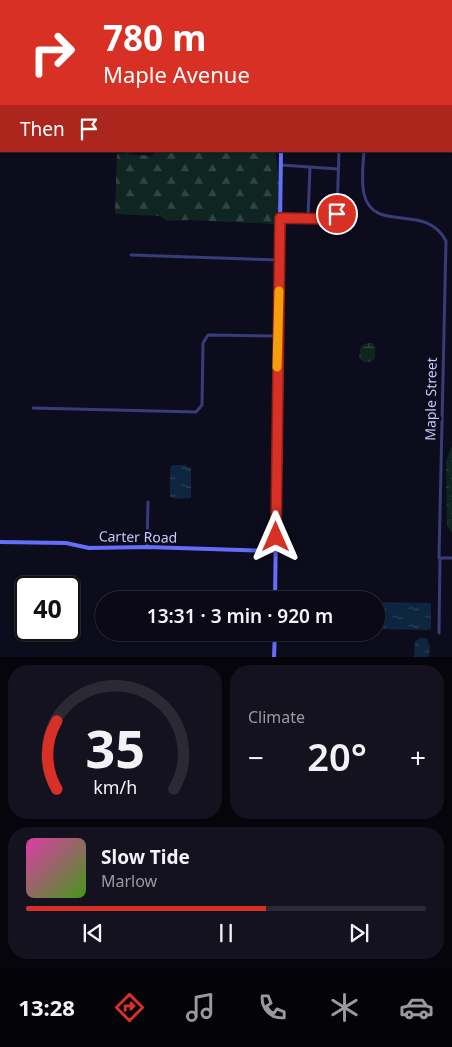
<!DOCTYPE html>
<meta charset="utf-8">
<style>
body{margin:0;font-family:"Noto Sans",sans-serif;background:#13121e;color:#f1f3f6;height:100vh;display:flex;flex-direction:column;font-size:19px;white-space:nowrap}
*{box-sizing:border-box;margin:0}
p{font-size:16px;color:#999aa0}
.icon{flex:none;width:28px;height:28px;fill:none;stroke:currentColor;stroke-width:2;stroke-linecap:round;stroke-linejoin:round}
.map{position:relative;height:657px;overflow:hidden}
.drawer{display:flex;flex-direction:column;gap:8px;padding:8px;background:#06050c;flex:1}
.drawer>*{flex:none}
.top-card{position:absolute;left:0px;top:0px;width:452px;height:152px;box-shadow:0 1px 4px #0004,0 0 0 1px #2a2a34;background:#d93025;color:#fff;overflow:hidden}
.speed{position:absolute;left:15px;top:576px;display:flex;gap:10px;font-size:25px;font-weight:700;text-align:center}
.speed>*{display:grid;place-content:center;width:65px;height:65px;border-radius:50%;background:#0a0915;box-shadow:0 1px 4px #0004,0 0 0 1px #2a2a34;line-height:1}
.speed .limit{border:2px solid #111;border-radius:8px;background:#fff;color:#111}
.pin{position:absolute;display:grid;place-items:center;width:42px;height:42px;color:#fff;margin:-21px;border:2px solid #fff;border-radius:50%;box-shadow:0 1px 5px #0007}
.me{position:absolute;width:55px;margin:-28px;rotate:0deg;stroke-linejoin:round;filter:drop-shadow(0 0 4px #0008)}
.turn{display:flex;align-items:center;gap:18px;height:105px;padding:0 20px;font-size:22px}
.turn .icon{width:65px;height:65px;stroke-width:2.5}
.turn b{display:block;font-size:35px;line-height:42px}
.then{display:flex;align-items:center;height:48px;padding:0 20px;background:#0003;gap:10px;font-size:19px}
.big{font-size:38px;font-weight:600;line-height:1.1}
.drawer .card{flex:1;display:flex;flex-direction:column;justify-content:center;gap:8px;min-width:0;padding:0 18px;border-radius:20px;background:#13121e}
.drawer .dial{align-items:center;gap:0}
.dial svg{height:130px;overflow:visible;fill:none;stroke:#2a2a34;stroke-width:7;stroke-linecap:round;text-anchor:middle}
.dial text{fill:#f1f3f6;stroke:none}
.song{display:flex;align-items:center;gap:15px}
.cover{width:60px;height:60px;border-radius:8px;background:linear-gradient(135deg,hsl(320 70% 55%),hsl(100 70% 35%))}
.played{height:5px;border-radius:2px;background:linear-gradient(90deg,#d93025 60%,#2a2a34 60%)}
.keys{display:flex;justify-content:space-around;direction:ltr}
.heat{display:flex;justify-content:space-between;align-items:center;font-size:28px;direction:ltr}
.drawer .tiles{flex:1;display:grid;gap:8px;grid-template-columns:1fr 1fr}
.card:last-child{grid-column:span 2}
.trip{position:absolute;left:95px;top:591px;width:290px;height:50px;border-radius:25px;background:#0a0915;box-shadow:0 1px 4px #0004,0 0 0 1px #2a2a34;font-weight:600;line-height:50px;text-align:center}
.dock{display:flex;height:80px;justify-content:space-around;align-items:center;background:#040408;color:#999aa0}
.dock .icon{width:35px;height:35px}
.dock .active{color:#d93025}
.dock b{font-size:22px;color:#f1f3f6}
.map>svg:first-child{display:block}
</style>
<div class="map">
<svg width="452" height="657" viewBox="0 0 452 657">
<defs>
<pattern id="forest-firs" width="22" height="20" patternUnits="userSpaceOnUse" patternTransform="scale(1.25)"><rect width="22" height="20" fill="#0f2522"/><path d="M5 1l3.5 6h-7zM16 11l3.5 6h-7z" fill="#314343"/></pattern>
<pattern id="wetland-marsh" width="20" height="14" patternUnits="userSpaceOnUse" patternTransform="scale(1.25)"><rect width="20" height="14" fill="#0f2522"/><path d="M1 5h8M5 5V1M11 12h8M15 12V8" fill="none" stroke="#314343"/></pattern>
<pattern id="water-ripples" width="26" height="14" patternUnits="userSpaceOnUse" patternTransform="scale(1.25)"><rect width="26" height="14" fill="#0d253f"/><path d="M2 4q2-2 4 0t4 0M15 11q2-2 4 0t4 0" fill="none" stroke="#2f435c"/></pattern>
</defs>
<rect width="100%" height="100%" fill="#0d0c1c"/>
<path fill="url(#forest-firs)" d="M 125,151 L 133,151 L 129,154 L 151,156 L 153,155 L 154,151 L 275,151 L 279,183 L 280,213 L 274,224 L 189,220 L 167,221 L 160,216 L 115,214 L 117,154 L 125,154 Z"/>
<path fill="url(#wetland-marsh)" d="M 368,343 L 372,343 L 375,346 L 375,358 L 371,362 L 364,362 L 359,358 C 360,350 359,345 368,343 Z
M 452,446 L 452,532 L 447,526 L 446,461 Z"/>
<path fill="url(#water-ripples)" d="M 175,465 L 184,465 L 191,468 L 191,498 L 176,499 L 170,497 L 170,471 L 171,466 Z
M 376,602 L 430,603 L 431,605 L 431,629 L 427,630 L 376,629 Z
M 420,638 L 427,638 L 430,647 L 429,657 L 414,657 L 415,641 Z"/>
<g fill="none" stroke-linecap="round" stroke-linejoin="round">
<path stroke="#383c79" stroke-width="3" d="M 75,1 L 75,0
M 119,1 L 119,0
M 182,1 L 182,0
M 202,1 L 203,0
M 245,1 L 245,0
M 328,1 L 328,0
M 369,1 L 369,0
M 411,1 L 411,0
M 451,5 L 451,0
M 451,31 L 452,31
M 364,151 C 363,165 361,181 364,194 C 374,235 425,201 446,241 L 439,558 L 452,558
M 281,165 L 338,169
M 280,218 L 335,218 L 337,214 L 339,151
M 308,218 L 310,167
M 131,255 L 280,260
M 33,408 L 196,412 L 202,405 L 203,343 L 208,335 L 278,336
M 147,547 L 148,502
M 439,633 L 440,558"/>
<path stroke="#636efa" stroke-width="4" d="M 285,1 L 285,0
M 0,126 L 1,126
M 451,140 L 452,140
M 0,542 L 66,543 L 89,548 L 147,547 L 276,551
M 275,600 L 281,151
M 274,657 L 275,632"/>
</g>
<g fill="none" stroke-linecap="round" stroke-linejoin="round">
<g stroke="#8d1f18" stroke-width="12">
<path id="route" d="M 276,537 L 280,218 L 331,219 L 335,218 L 337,214"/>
</g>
<use href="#route" stroke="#d93025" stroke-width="9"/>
<path stroke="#f59e0b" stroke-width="9" d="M 277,367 L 279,291"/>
</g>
<g text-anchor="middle" stroke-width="5" stroke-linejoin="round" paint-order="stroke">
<g font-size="14" fill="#c9c8fd" stroke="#0d0c1c">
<text transform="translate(431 399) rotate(-89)" y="5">Maple Street</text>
<text transform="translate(138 537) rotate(1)" y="5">Carter Road</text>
</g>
</g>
</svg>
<div class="speed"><div class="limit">40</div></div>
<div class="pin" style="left:337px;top:214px;background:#d93025"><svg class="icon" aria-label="arrive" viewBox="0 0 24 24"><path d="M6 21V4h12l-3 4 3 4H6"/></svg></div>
<svg class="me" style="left:276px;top:537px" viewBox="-20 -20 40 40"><path d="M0-17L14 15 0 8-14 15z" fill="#d93025" stroke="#fff" stroke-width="4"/></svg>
<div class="trip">13:31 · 3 min · 920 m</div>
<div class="top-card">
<div class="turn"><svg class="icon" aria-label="right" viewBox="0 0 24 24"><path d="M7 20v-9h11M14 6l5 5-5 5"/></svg><div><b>780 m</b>Maple Avenue</div></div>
<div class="then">Then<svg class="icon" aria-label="arrive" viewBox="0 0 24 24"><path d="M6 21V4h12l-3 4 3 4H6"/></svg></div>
</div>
</div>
<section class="drawer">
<div class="tiles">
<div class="card dial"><svg viewBox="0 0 100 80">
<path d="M14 69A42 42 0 1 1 86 69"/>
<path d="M14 69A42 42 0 0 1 14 27" stroke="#d93025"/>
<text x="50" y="56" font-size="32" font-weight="700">35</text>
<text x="50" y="72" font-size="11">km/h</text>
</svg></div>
<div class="card"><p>Climate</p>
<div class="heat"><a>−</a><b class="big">20°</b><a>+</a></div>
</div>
<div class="card">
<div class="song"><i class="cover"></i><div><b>Slow Tide</b><p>Marlow</p></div></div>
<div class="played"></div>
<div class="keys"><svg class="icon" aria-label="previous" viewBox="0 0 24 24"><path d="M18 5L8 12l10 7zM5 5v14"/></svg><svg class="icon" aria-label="pause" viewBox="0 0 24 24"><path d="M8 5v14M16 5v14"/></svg><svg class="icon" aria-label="next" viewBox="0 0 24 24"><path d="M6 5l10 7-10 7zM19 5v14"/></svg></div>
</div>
</div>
</section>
<nav class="dock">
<b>13:28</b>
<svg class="icon active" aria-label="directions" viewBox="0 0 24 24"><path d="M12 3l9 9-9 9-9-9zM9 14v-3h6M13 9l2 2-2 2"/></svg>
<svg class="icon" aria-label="music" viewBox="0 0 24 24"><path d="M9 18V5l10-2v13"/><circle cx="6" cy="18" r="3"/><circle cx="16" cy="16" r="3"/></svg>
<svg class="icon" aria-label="phone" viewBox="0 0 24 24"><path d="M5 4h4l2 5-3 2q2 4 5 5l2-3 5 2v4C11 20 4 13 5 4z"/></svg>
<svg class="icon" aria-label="climate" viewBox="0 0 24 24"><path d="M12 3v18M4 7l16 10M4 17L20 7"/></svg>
<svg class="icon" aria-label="car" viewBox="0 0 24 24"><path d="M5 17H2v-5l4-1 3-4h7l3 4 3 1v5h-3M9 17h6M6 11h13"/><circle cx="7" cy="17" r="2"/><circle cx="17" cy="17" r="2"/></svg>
</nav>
